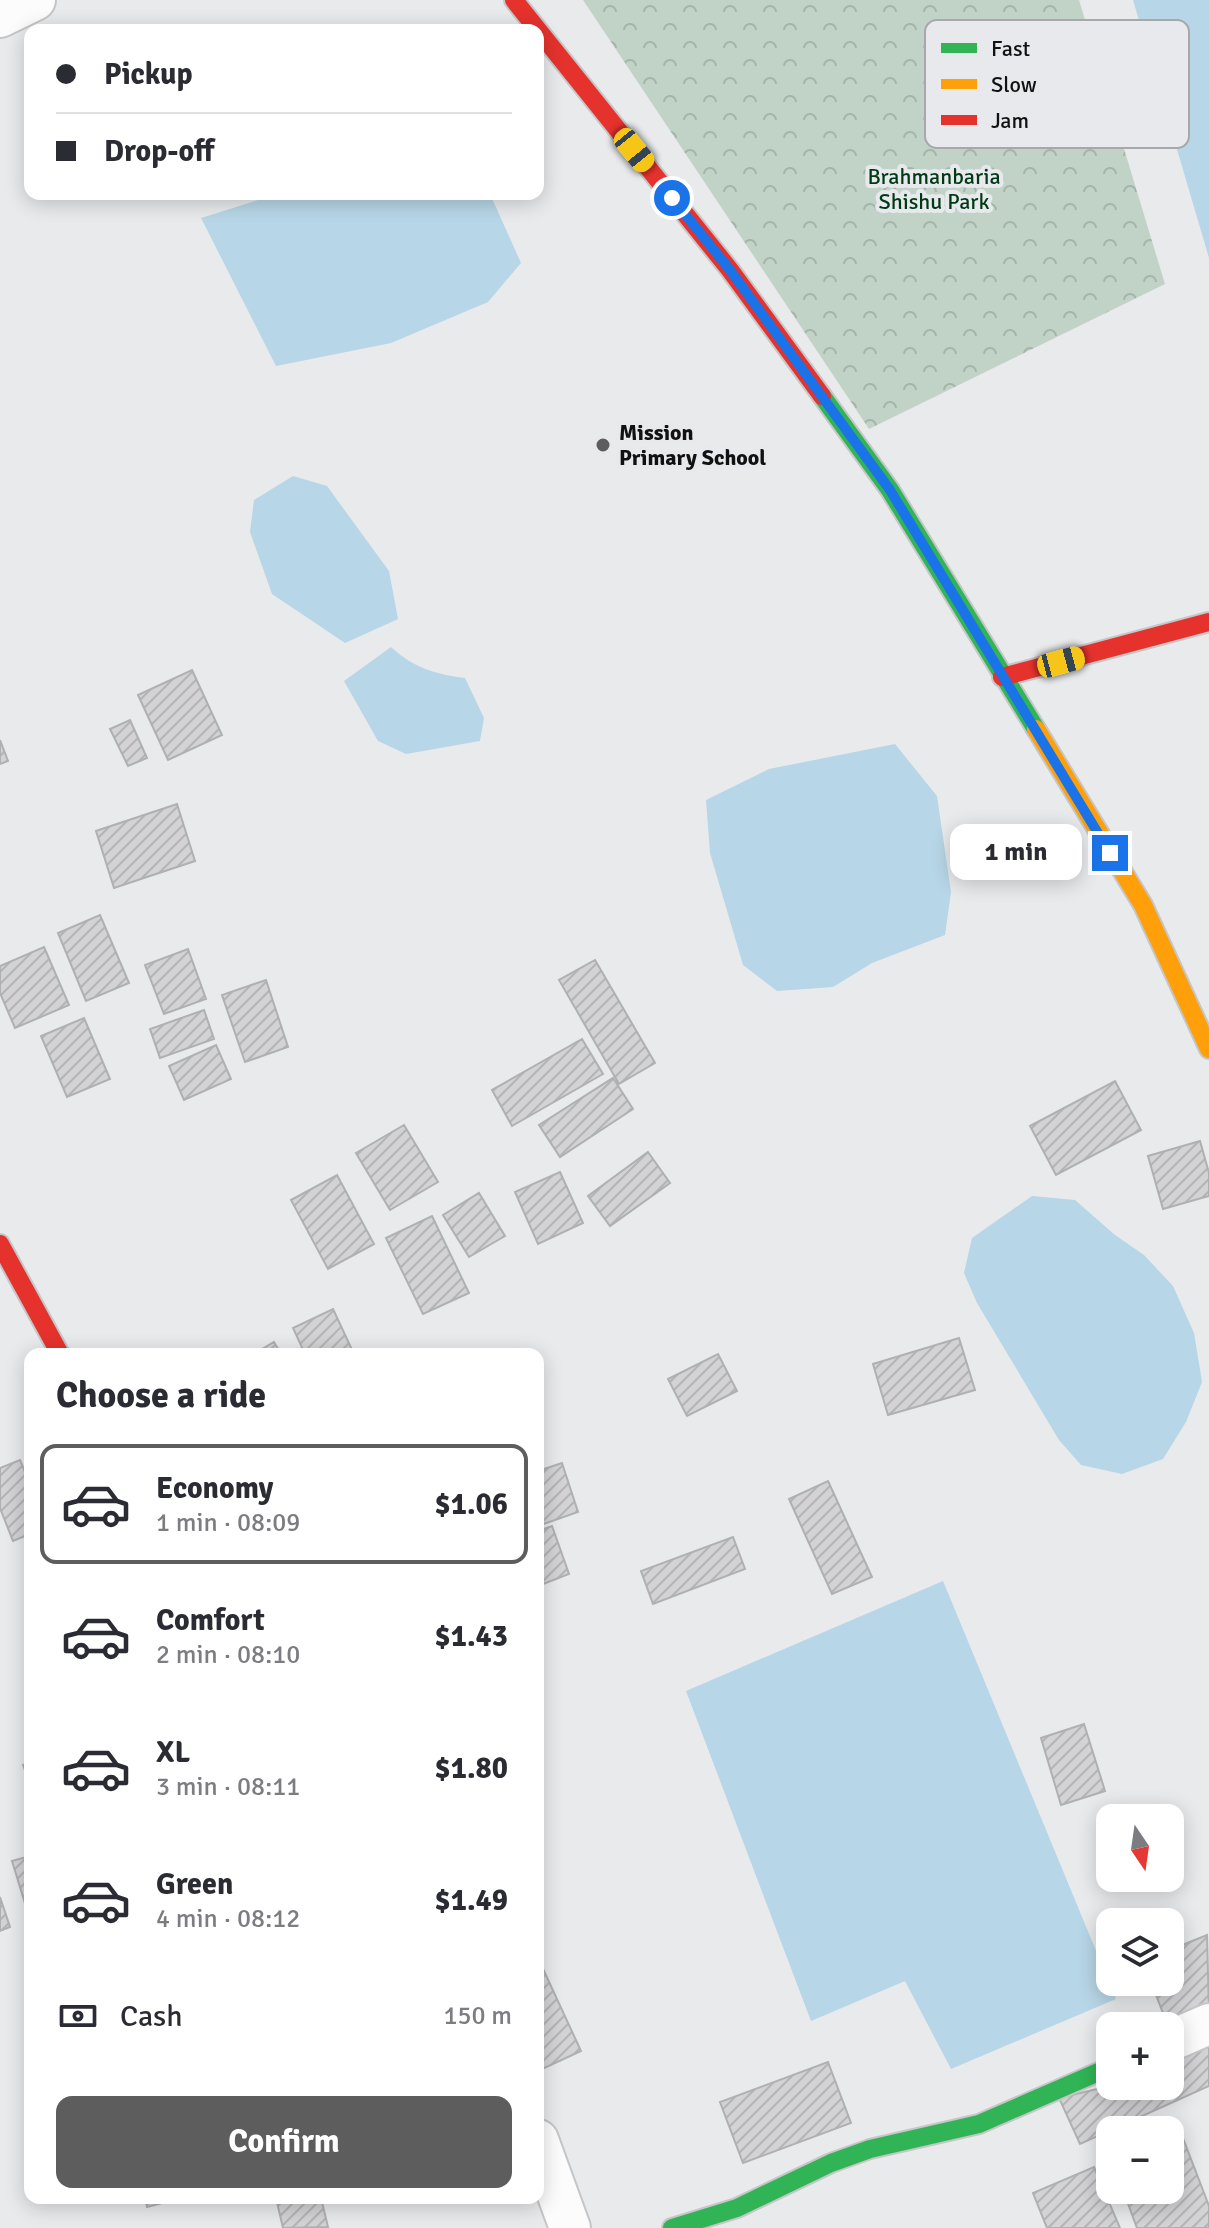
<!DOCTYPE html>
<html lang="en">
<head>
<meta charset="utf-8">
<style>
  body { margin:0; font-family:Signika,sans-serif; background:#f2f2f3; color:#2b2b33; height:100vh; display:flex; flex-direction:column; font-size:30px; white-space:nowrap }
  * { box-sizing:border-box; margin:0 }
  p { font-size:26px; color:#7c7c81 }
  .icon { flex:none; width:44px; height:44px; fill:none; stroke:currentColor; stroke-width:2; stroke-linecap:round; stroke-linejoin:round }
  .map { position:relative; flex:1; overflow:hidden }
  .panel { position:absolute; left:24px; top:1348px; width:520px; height:856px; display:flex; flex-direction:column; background:#fff; border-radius:16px; box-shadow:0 4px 20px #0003 }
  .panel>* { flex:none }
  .banner { position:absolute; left:24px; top:24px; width:520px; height:176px; border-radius:16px; box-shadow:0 4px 20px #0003; display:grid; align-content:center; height:176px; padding:0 32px; background:#fff }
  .needle { width:52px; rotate:167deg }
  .tools { position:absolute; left:1096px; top:1804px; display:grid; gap:16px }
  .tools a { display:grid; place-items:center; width:88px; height:88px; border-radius:16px; background:#fff; box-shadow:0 4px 20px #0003; font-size:40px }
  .end { position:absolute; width:36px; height:36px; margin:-18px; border:10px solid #1a73e8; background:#fff; box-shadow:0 0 0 4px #fff }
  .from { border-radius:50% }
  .bubble { position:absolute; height:56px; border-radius:16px; background:#fff; box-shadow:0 4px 20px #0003; font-size:26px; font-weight:800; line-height:56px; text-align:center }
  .car { position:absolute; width:24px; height:48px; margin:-24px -12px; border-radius:10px; box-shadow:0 0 6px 2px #0007; background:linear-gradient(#f5c518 24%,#345 0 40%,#f5c518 0 76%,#345 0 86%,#f5c518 0) }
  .banner b { display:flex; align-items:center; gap:28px; height:76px; font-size:30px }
  .banner b+b { border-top:2px solid #e1e1e2 }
  .banner i { width:20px; height:20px; background:#2b2b33 }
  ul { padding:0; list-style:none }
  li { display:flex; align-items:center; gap:24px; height:120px; margin:0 16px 12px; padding:0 16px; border:4px solid transparent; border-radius:16px }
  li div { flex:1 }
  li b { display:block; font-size:30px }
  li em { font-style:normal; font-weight:800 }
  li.current { border-color:#5d5d5e }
  li>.icon { width:72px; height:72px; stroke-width:1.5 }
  h2 { padding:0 32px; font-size:36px; line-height:96px }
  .pay { display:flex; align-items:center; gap:20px; height:88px; padding:0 32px; font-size:30px }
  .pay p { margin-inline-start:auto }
  .cta { display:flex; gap:16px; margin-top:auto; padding:16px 32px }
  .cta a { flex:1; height:92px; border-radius:16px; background:#5d5d5e; color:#fff; font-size:32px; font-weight:800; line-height:92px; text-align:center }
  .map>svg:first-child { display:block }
  .park { fill:url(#park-crowns) }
  .water { fill:#b7d6e7 }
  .building { fill:url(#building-hatch); stroke:#afb0b2; stroke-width:2 }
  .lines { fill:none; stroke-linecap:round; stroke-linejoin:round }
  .street-casing { stroke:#c5c6c7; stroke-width:44 }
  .fast-casing { stroke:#c5c6c7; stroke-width:22 }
  .slow-casing { stroke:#c5c6c7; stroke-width:22 }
  .jam-casing { stroke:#c5c6c7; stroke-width:22 }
  .street { stroke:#fcfcfc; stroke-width:40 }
  .fast { stroke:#30b455; stroke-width:18 }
  .slow { stroke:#ff9f0a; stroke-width:18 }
  .jam { stroke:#e5322d; stroke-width:18 }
  .route { stroke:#1a73e8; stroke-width:10 }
  .poi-dot { fill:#5d5d5e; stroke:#e8e9ed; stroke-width:3 }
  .labels { text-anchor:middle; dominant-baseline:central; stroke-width:8; stroke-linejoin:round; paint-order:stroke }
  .park-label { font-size:22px; fill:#003a14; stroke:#e8e9ed }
  .poi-label { font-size:22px; font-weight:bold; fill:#111112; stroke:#e8e9ed; text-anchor:start }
  .key { fill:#e8e9ed; stroke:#a8a8ab; stroke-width:2 }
  .key-label { font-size:22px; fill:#111112 }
</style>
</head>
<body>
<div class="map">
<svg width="1209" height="2228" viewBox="0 0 1209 2228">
  <defs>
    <pattern id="park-crowns" width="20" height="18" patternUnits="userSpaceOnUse" patternTransform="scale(2)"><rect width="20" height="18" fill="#c1d3c6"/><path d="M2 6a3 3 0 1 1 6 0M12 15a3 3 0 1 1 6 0" fill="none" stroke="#a5b4a9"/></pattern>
    <pattern id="building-hatch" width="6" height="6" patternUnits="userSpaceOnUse" patternTransform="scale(2)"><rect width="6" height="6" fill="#d3d3d5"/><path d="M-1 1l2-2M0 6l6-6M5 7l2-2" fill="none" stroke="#b4b4b6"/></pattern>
  </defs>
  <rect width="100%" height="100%" fill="#e9eaec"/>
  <path class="park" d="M 583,0 L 1079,0 L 1165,284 L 869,429 Z"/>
  <path class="water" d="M 1133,0 L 1209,0 L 1209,258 Z
    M 277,194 L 490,194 L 521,263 L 488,302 L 391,343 L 276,366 L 201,218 Z
    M 293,476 L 327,486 L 389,571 L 398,619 L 345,643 L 272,594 L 250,532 L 254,500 Z
    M 391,647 C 414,668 435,674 465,678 L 484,718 L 480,741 L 406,754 L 378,741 L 344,681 Z
    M 895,744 L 937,796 L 951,892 L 945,935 L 872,963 L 833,987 L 777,991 L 743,965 L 710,853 L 706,800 L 769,769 Z
    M 1032,1196 L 1075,1200 L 1115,1235 L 1144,1255 L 1173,1286 L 1194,1333 L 1202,1382 L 1186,1422 L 1163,1459 L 1122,1474 L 1081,1465 L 1059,1440 L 977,1303 L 964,1273 L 972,1238 Z
    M 943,1581 L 1116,1999 L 951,2069 L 905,1981 L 811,2021 L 686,1691 Z"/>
  <path class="building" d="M 192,670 L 222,735 L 168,760 L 138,695 Z
    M 130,720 L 147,758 L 128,766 L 110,729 Z
    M 0,740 L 8,761 L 0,764 Z
    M 177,804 L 195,861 L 114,888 L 96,831 Z
    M 100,915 L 129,983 L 86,1001 L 58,933 Z
    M 44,947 L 69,1005 L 15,1028 L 0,993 L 0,966 Z
    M 188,949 L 206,999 L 164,1014 L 145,965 Z
    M 595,960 L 655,1063 L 619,1084 L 559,980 Z
    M 266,980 L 288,1047 L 245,1062 L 222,995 Z
    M 204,1010 L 214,1039 L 160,1058 L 150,1029 Z
    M 84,1018 L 110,1079 L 67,1097 L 41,1036 Z
    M 582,1039 L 603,1074 L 512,1126 L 492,1090 Z
    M 216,1045 L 231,1079 L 184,1100 L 169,1066 Z
    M 613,1078 L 633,1109 L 560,1157 L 539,1125 Z
    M 1115,1081 L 1141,1130 L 1056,1175 L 1030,1126 Z
    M 404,1125 L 438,1182 L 390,1210 L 356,1153 Z
    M 1200,1141 L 1209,1173 L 1209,1196 L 1163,1209 L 1148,1156 Z
    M 648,1152 L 670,1183 L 610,1226 L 588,1196 Z
    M 560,1172 L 583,1223 L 538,1244 L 515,1192 Z
    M 337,1175 L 374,1244 L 328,1269 L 291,1200 Z
    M 479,1193 L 505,1236 L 469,1257 L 443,1215 Z
    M 432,1216 L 469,1293 L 423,1314 L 386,1238 Z
    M 333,1309 L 354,1354 L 305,1354 L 293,1328 Z
    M 959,1338 L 975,1390 L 888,1415 L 873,1364 Z
    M 274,1342 L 281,1354 L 254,1354 Z
    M 718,1354 L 737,1391 L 687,1416 L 668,1379 Z
    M 20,1460 L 30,1484 L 30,1534 L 13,1541 L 0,1508 L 0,1468 Z
    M 562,1463 L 578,1512 L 538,1526 L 538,1471 Z
    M 828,1481 L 872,1577 L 832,1594 L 789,1499 Z
    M 552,1526 L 569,1574 L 538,1586 L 538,1531 Z
    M 733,1537 L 745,1569 L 653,1604 L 641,1571 Z
    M 1084,1724 L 1105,1791 L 1061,1805 L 1041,1738 Z
    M 30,1763 L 30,1784 L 23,1765 Z
    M 30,1856 L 30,1909 L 27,1910 L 12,1861 Z
    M 0,1897 L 10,1927 L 0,1931 Z
    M 1207,1935 L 1209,2013 L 1168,2026 L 1151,1982 L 1170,1982 L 1170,1950 Z
    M 538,1958 L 581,2051 L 538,2071 Z
    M 1209,2032 L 1209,2086 L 1080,2144 L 1059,2098 L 1110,2086 L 1170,2086 L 1170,2049 Z
    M 828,2062 L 851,2123 L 743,2163 L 720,2102 Z
    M 1181,2133 L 1209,2206 L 1209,2228 L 1137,2228 L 1123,2190 L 1170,2190 L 1170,2137 Z
    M 1094,2167 L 1120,2228 L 1047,2228 L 1033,2193 Z
    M 145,2198 L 181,2198 L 147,2207 Z
    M 276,2198 L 321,2198 L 328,2227 L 283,2228 Z"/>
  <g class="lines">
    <g class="street-casing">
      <path id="street" d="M 0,17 L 35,0
        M 1170,2041 L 1209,2024
        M 538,2140 L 570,2228"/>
    </g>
    <g class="fast-casing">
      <path id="fast" d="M 822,396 L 890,490 L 1036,729
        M 672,2228 L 737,2208 L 831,2163 L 870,2149 L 979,2124 L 1110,2067"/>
    </g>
    <g class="slow-casing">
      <path id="slow" d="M 1036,729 L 1143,905 L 1209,1049"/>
    </g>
    <g class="jam-casing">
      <path id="jam" d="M 514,0 L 730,270 L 822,396
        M 1002,677 L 1209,622
        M 0,1244 L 60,1354"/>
    </g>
    <use href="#street" class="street"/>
    <use href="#fast" class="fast"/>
    <use href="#slow" class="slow"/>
    <use href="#jam" class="jam"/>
  </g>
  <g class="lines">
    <path class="route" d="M 672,198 L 730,270 L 890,490 L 1110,853"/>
  </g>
  <circle class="poi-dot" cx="603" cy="445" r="8"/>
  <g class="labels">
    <g class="park-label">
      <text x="934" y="176">Brahmanbaria<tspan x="934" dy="25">Shishu Park</tspan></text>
    </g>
    <g class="poi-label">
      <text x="619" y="432">Mission<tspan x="619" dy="25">Primary School</tspan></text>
    </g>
  </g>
  <rect x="925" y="20" width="264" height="128" rx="12" class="key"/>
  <rect x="941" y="43" width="36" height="10" fill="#30b455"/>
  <rect x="941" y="79" width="36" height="10" fill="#ff9f0a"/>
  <rect x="941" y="115" width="36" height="10" fill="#e5322d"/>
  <g class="key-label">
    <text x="991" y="56">Fast</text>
    <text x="991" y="92">Slow</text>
    <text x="991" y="128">Jam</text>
  </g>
</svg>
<div class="tools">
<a><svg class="needle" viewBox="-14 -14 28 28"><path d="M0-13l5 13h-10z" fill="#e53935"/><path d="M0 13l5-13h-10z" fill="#7c7c81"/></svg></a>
<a><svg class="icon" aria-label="layers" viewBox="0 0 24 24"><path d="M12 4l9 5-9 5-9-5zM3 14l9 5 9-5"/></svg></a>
<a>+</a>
<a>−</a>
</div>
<i class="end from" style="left:672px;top:198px"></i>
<i class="end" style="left:1110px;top:853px"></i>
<div class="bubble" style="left:950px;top:824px;width:132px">1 min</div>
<i class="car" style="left:634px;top:150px;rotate:141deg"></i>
<i class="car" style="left:1061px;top:662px;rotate:75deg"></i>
<div class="banner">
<b><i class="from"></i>Pickup</b>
<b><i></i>Drop-off</b>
</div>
<section class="panel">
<h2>Choose a ride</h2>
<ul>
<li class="current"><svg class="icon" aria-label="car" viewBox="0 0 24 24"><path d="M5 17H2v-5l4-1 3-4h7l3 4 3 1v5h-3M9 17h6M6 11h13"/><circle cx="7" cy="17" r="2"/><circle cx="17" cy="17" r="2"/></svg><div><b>Economy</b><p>1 min · 08:09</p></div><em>$1.06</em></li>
<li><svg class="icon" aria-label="car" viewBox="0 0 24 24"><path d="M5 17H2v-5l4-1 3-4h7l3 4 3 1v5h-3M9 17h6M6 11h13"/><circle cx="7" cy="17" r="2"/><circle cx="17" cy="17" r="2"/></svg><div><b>Comfort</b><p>2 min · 08:10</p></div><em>$1.43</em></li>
<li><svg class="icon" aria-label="car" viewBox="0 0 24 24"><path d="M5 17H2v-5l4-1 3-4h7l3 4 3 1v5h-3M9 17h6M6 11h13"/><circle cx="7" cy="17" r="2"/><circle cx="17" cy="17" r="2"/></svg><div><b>XL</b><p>3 min · 08:11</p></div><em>$1.80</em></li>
<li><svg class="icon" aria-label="car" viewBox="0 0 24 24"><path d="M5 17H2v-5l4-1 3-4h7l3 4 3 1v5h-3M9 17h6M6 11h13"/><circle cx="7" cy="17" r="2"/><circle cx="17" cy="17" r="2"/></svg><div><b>Green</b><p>4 min · 08:12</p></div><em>$1.49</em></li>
</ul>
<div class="pay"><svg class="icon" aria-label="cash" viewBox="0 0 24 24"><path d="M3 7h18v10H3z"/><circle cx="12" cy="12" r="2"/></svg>Cash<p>150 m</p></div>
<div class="cta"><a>Confirm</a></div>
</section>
</div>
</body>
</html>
